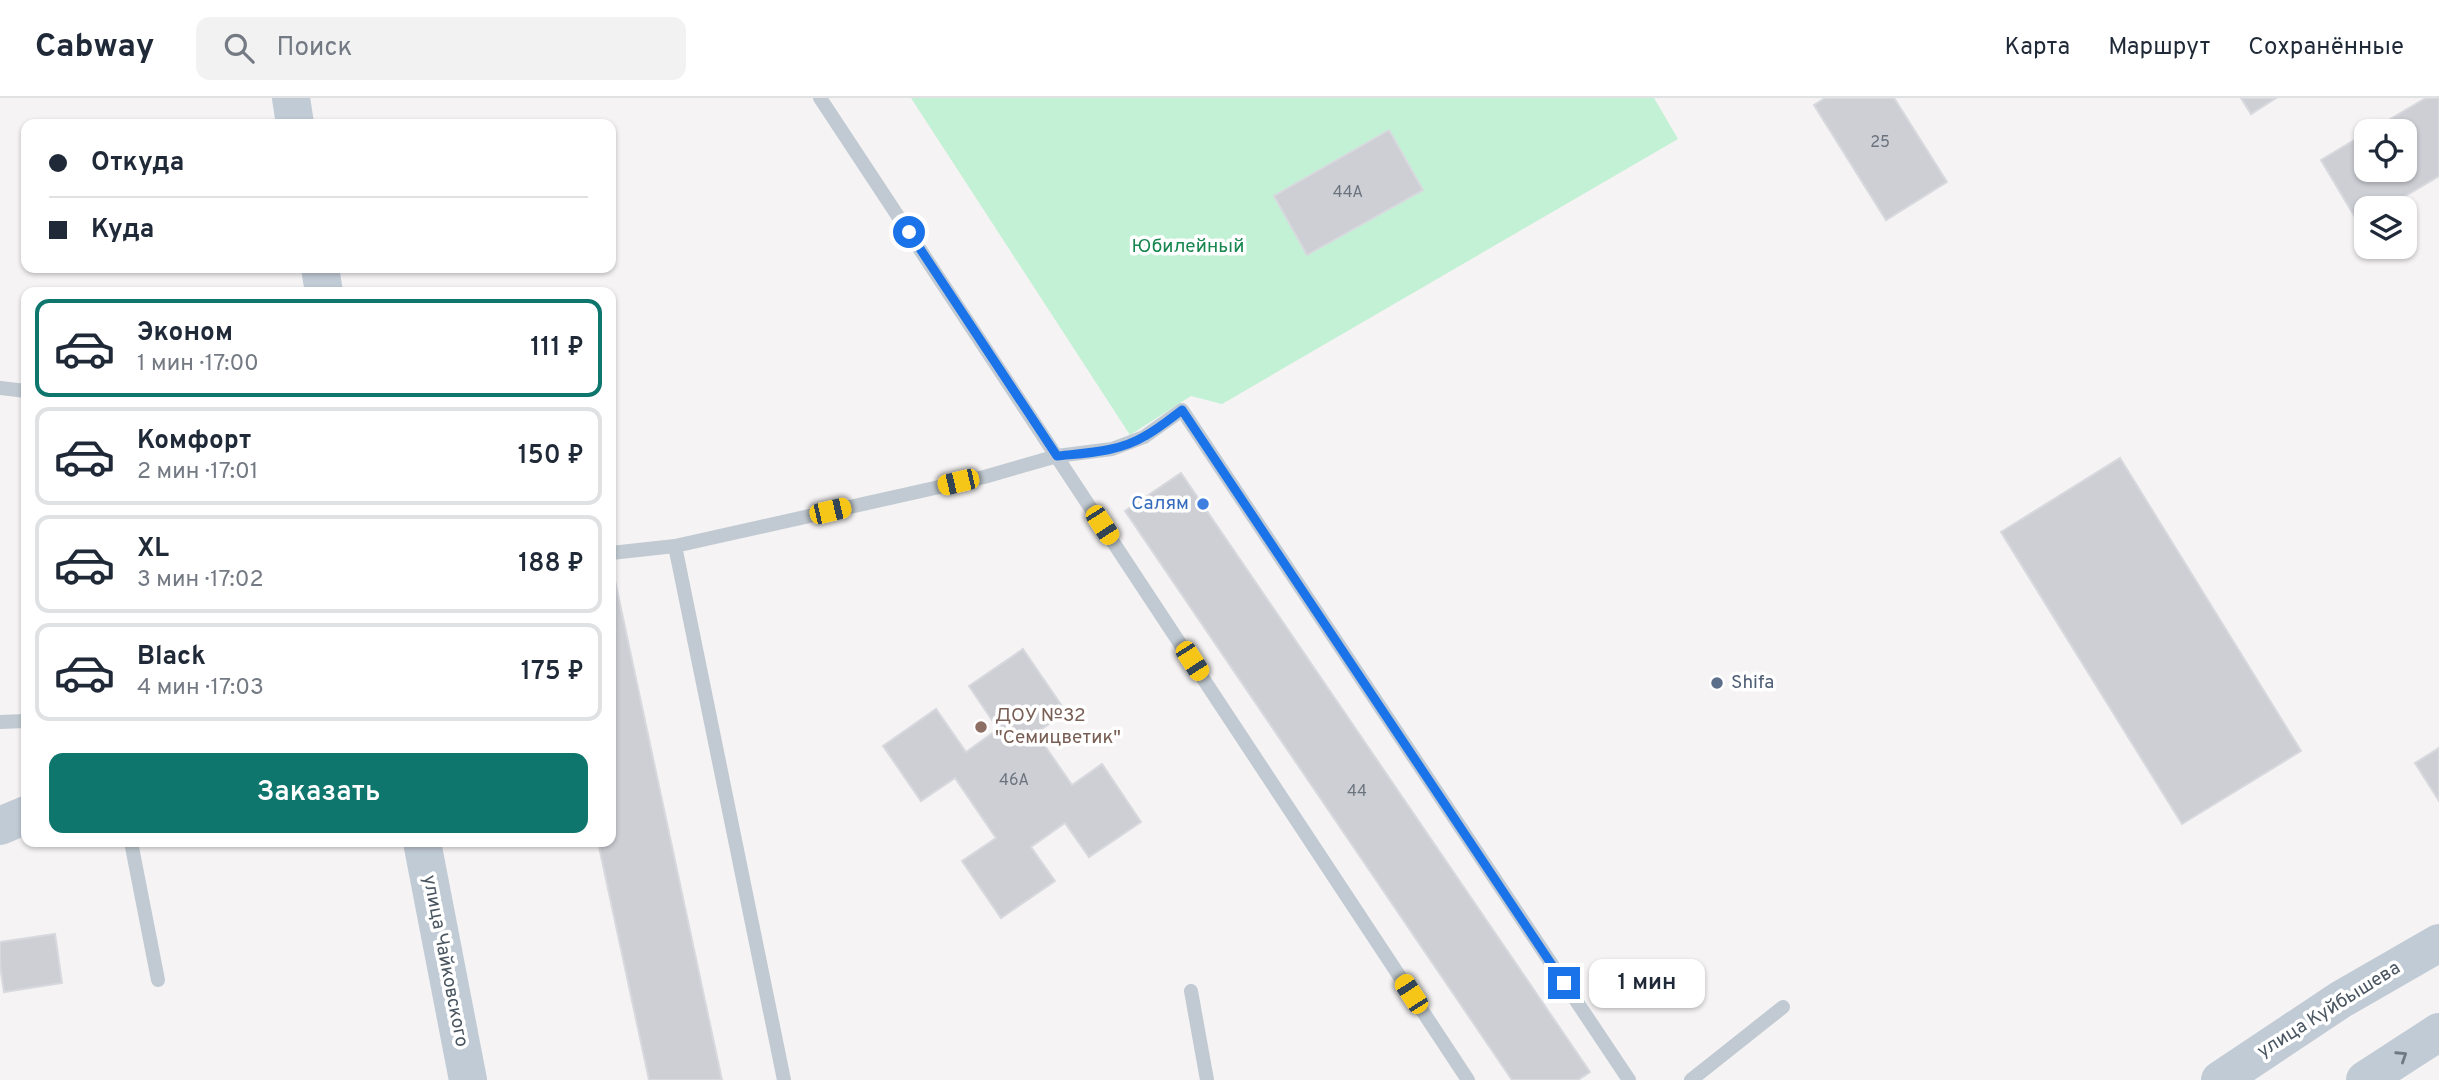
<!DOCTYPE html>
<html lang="ru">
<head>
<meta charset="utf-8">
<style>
  body { margin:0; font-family:Overpass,sans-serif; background:#f2f2f3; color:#1f2937; height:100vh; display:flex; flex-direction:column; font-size:26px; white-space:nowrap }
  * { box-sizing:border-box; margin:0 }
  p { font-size:23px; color:#747a83 }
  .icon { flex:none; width:38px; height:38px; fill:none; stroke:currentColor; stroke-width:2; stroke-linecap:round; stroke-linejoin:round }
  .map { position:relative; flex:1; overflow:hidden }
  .details { position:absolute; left:21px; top:189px; width:595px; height:560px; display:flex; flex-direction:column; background:#fff; border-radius:14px; box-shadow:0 2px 5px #0004 }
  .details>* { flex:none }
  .top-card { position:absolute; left:21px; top:21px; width:595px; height:154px; border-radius:14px; box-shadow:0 2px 5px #0004; display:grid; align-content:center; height:154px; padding:0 28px; background:#fff }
  .buttons { position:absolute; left:2354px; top:21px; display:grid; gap:14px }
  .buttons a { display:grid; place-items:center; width:63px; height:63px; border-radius:14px; background:#fff; box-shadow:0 2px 5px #0004; font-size:35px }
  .end { position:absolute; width:32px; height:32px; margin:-16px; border:9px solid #1a73e8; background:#fff; box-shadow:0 0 0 4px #fff }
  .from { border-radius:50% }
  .bubble { position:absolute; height:49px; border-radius:14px; background:#fff; box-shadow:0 2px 5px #0004; font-size:23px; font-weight:600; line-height:49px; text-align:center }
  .car { position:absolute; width:21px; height:42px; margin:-21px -10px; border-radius:9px; box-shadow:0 0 5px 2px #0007; background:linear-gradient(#f5c518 24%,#345 0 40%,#f5c518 0 76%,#345 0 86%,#f5c518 0) }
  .top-card b { display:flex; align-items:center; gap:24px; height:66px; font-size:26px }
  .top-card b+b { border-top:2px solid #e0e1e3 }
  .top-card i { width:18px; height:18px; background:#1f2937 }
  ul { padding:12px 0 0; list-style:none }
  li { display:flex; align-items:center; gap:21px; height:98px; margin:0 14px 10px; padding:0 14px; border:4px solid #e0e1e3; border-radius:14px }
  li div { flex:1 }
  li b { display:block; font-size:26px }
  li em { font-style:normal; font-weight:600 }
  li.on { border-color:#0f766e }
  li>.icon { width:63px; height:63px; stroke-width:1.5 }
  .cta { display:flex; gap:14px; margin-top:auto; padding:14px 28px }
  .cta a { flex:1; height:80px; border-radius:14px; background:#0f766e; color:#fff; font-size:28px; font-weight:600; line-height:80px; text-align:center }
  header { display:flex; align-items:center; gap:42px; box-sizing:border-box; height:98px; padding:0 35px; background:#fff; border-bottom:2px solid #e0e1e3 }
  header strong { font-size:33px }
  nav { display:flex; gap:38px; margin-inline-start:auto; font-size:24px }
  .search { width:490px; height:63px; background:#f2f2f3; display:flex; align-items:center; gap:18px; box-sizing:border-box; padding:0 24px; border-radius:14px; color:#747a83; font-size:26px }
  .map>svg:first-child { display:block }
  .green { fill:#c3f1d5 }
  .building { fill:#cdcfd5; stroke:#d7d9de; stroke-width:2 }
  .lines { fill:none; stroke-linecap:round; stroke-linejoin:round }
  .lane { stroke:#c1cad2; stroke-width:14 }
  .secondary { stroke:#c1cbd6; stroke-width:38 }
  .oneway { stroke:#6e7984 }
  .route { stroke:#1a73e8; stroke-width:9 }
  .shop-dot { fill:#3f7fe0; stroke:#fff; stroke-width:2.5 }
  .service-dot { fill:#5c6f8a; stroke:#fff; stroke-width:2.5 }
  .education-dot { fill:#8d6e63; stroke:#fff; stroke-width:2.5 }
  .labels { text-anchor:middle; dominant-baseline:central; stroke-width:7; stroke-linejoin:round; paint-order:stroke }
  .number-label { font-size:16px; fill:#6b747e }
  .park-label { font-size:19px; fill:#17864f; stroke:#fff }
  .shop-label { font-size:19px; fill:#366cbe; stroke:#fff; text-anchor:end }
  .service-label { font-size:19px; fill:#4e5e75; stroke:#fff; text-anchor:start }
  .education-label { font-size:19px; fill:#785e54; stroke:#fff; text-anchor:start }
  .street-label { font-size:19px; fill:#4a5661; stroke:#fff }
</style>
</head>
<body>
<header>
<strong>Cabway</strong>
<div class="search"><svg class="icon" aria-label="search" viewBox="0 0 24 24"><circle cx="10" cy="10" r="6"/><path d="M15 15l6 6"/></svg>Поиск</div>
<nav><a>Карта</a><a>Маршрут</a><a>Сохранённые</a></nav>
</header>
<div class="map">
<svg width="2439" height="982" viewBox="0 0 2439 982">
  <rect width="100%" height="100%" fill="#f5f3f3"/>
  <path class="green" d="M 911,0 L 1654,0 L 1678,41 L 1222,306 L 1191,298 L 1130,337 Z"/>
  <path class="building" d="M 1825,0 L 1894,0 L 1947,84 L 1886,122 L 1814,7 Z
    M 2241,0 L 2276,0 L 2251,16 Z
    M 2426,0 L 2439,0 L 2439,78 L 2385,110 L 2366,110 L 2366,122 L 2359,126 L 2321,62 L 2366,35 L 2366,72 L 2404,72 L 2404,33 L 2370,33 Z
    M 1389,32 L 1423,92 L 1307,157 L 1274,98 Z
    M 2120,360 L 2301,653 L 2182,726 L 2001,434 Z
    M 1181,375 L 1590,974 L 1578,982 L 1512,982 L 1125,413 Z
    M 611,464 L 722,982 L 649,982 L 598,744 L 611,744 Z
    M 1023,551 L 1066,614 L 1036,635 L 1072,687 L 1102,666 L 1141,724 L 1089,759 L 1065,725 L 1031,749 L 1055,783 L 1001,820 L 962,763 L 996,740 L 955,680 L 921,703 L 883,648 L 936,611 L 966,654 L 998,631 L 969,588 Z
    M 2439,650 L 2439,703 L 2415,665 Z
    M 55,836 L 62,885 L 4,894 L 0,867 L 0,844 Z"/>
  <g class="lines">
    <path class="lane" d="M 820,0 L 1468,982
      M 0,290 L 26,293
      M 675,448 L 784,982
      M 611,455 L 675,448 L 984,379 L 1057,358 L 1112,351 L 1144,339 L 1182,312 L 1629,982
      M 0,624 L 26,623
      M 131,744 L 158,882
      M 1191,893 L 1207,982
      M 1691,982 L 1783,909"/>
    <path class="secondary" d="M 291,0 L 295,26
      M 320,170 L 324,194
      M 0,728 L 26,717
      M 422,744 L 468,982
      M 2220,982 L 2340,902 L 2439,845
      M 2365,982 L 2439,934"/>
  </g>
  <defs><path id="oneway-chevron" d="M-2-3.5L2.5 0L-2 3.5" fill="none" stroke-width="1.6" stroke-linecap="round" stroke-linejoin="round" transform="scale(1.75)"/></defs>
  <use class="oneway" href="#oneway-chevron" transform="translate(2402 958) rotate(-33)"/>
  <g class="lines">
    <path class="route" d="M 909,134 L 1057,358 C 1086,355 1119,354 1145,338 C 1158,331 1170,321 1182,312 L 1564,885"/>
  </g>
  <circle class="shop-dot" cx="1203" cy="406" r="7"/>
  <circle class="service-dot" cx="1717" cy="585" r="7"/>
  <circle class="education-dot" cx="981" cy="629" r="7"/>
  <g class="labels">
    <g class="number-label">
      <text x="1880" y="45">25</text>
      <text x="1348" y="95">44А</text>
      <text x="1014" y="683">46А</text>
      <text x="1357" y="694">44</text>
    </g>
    <g class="park-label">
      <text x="1188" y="149">Юбилейный</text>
    </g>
    <g class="shop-label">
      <text x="1189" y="406">Салям</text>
    </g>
    <g class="service-label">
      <text x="1731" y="585">Shifa</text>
    </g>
    <g class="education-label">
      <text x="995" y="618">ДОУ №32<tspan x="995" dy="22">"Семицветик"</tspan></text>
    </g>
    <g class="street-label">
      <text transform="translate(445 863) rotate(79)">улица Чайковского</text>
      <text transform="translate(2329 912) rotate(-32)">улица Куйбышева</text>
    </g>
  </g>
</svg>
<div class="buttons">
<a><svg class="icon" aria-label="locate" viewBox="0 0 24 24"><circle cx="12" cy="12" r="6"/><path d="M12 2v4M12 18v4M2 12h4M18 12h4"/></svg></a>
<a><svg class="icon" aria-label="layers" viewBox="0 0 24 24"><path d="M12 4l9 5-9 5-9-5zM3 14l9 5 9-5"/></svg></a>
</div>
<i class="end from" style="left:909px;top:134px"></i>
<i class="end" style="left:1564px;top:885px"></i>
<div class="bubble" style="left:1589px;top:861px;width:116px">1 мин</div>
<i class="car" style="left:958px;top:384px;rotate:257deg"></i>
<i class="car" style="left:830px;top:413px;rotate:77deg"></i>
<i class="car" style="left:1102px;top:427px;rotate:147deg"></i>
<i class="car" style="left:1192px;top:563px;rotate:147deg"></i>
<i class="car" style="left:1411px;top:896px;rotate:327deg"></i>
<div class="top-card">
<b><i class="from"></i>Откуда</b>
<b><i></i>Куда</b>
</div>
<section class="details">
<ul>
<li class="on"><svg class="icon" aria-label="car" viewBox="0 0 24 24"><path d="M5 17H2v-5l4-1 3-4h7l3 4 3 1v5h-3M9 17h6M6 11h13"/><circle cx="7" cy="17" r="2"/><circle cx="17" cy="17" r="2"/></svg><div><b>Эконом</b><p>1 мин · 17:00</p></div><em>111 ₽</em></li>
<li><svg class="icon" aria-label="car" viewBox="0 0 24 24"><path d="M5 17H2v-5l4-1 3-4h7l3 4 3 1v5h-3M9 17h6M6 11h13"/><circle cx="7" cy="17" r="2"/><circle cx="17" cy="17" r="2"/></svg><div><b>Комфорт</b><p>2 мин · 17:01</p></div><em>150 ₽</em></li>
<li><svg class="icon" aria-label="car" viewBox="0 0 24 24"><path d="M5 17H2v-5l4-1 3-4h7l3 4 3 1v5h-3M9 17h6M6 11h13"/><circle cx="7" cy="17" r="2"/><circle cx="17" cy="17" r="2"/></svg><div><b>XL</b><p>3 мин · 17:02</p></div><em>188 ₽</em></li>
<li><svg class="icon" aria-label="car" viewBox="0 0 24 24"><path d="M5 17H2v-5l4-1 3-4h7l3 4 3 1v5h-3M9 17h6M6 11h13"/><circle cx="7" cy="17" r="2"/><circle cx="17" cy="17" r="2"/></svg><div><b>Black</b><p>4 мин · 17:03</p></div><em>175 ₽</em></li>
</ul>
<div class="cta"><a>Заказать</a></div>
</section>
</div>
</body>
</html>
